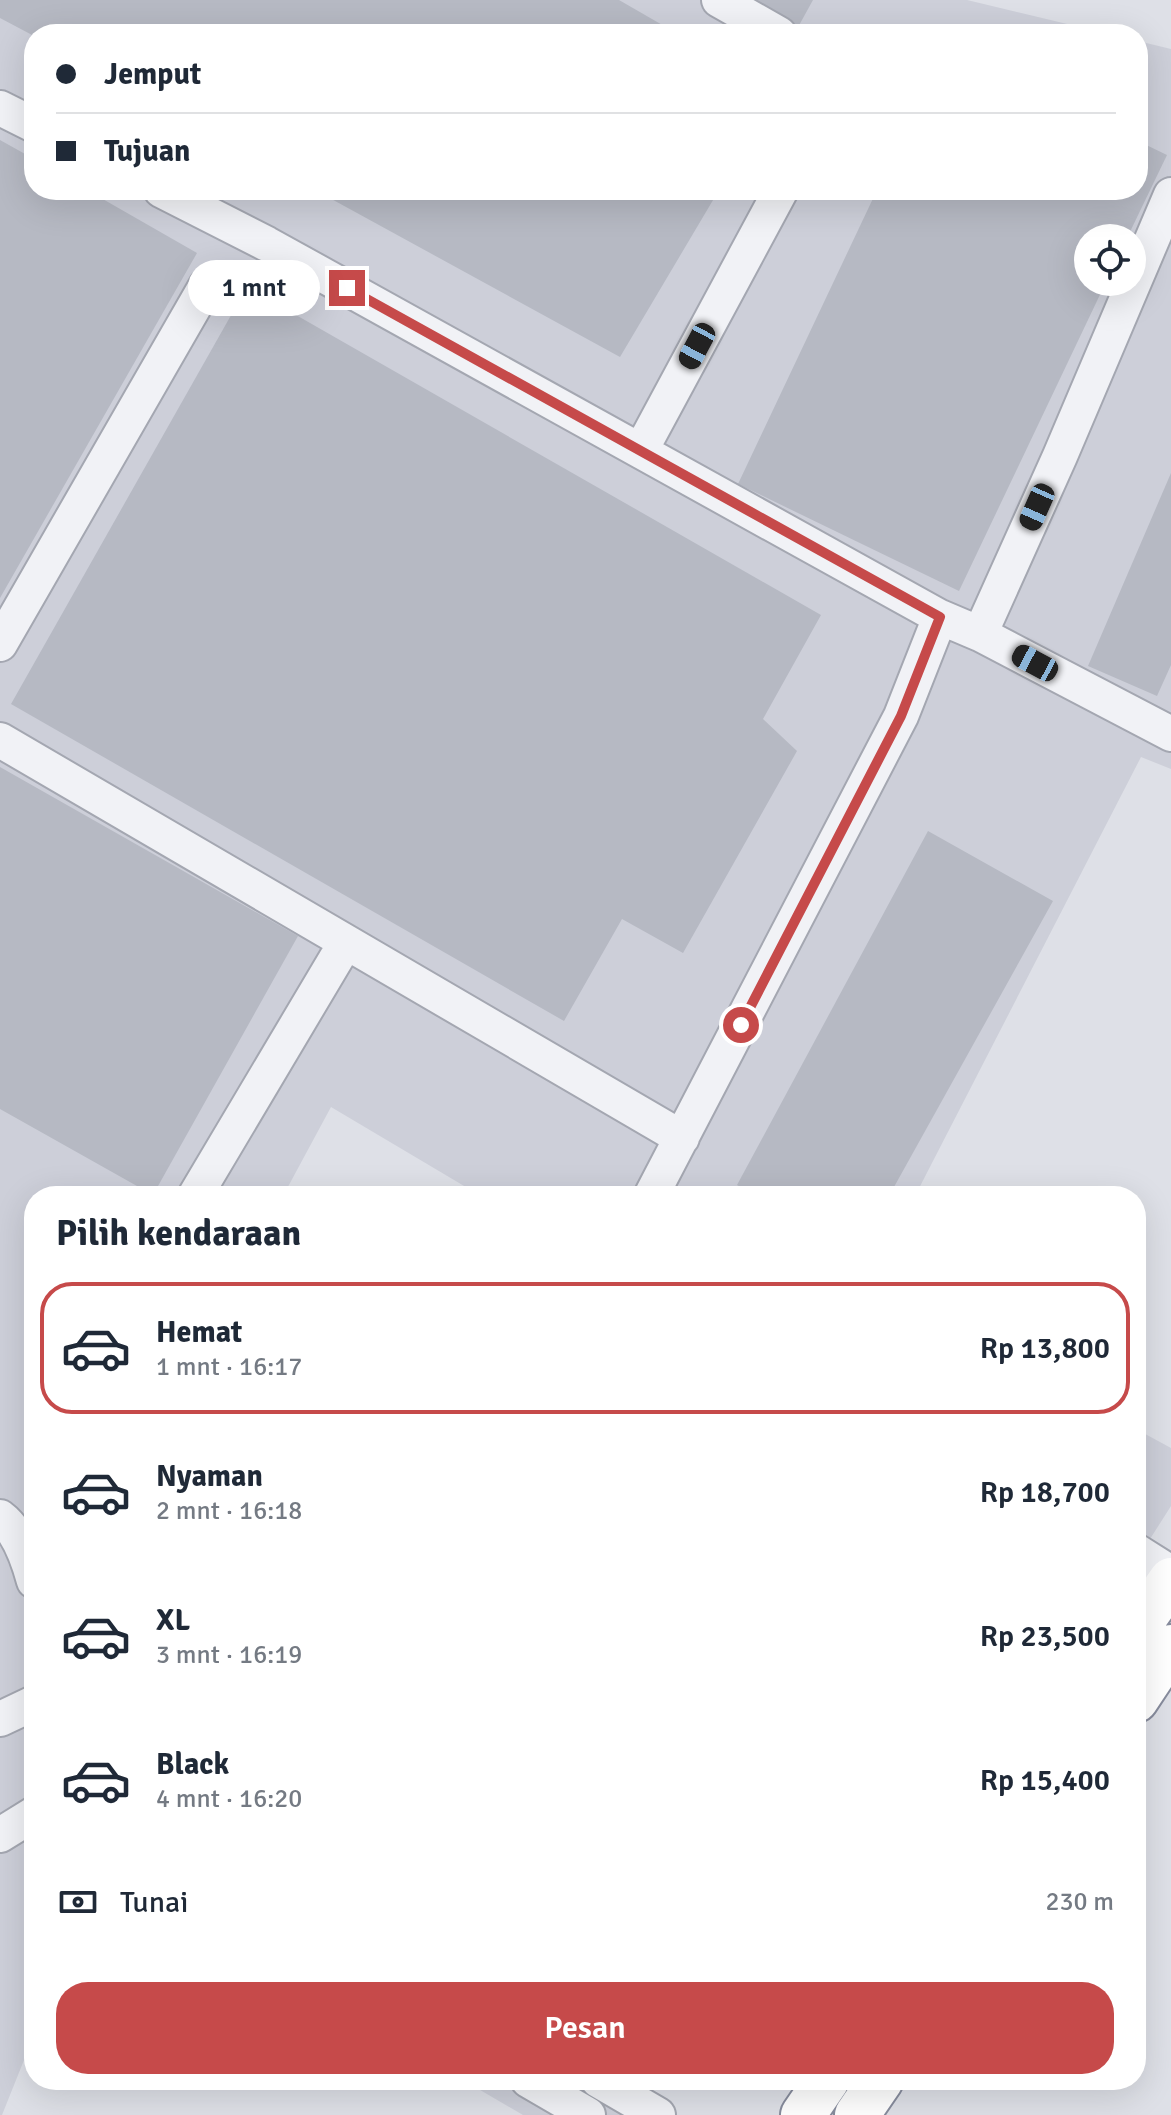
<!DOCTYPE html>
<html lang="id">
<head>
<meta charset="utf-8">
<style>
  body { margin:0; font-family:Signika,sans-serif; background:#f6f6f7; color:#1f2937; height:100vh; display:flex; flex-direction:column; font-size:30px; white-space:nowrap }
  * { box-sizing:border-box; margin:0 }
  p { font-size:26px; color:#747a83 }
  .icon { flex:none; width:44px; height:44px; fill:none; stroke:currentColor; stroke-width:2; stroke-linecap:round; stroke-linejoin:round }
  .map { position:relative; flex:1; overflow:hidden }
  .panel { position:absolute; left:24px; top:1186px; width:1122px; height:904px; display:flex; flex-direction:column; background:#fff; border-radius:32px; box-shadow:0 8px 32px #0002 }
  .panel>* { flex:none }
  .hud { position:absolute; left:24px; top:24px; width:1124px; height:176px; border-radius:32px; box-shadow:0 8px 32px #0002; display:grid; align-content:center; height:176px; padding:0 32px; background:#fff }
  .tools { position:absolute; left:1074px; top:224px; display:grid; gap:16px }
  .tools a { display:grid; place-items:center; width:72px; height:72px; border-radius:50%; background:#fff; box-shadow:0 8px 32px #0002; font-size:40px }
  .end { position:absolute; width:36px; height:36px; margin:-18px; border:10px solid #c64a4a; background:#fff; box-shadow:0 0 0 4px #fff }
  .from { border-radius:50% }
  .bubble { position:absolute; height:56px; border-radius:28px; background:#fff; box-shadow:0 8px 32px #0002; font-size:26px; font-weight:600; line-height:56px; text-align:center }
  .car { position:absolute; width:24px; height:48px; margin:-24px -12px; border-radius:10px; box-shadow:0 0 6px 2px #0007; background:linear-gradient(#222 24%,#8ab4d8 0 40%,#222 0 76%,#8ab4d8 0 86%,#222 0) }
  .hud b { display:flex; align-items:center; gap:28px; height:76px; font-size:30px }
  .hud b+b { border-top:2px solid #e0e1e3 }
  .hud i { width:20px; height:20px; background:#1f2937 }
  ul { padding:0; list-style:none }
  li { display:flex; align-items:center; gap:24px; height:132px; margin:0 16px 12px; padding:0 16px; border:4px solid transparent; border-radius:32px }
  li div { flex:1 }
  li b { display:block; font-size:30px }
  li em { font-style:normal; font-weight:600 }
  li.current { border-color:#c64a4a }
  li>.icon { width:72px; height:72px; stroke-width:1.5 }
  h2 { padding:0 32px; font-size:36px; line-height:96px }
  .pay { display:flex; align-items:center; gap:20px; height:88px; padding:0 32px; font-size:30px }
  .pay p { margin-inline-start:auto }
  .cta { display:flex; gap:16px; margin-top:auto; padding:16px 32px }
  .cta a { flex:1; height:92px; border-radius:32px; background:#c64a4a; color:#fff; font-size:32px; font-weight:600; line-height:92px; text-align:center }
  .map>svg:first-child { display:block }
  .built { fill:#cdcfd9; fill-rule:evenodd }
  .building { fill:#b6b9c3 }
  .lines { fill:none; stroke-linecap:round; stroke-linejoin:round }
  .minor-casing { stroke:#a4a7b1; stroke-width:38 }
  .highway-casing { stroke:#878c9d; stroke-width:48 }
  .minor { stroke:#f1f2f6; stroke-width:34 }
  .highway { stroke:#fff; stroke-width:44 }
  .route { stroke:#c64a4a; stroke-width:10 }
</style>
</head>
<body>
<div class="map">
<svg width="1171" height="2115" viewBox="0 0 1171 2115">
  <rect width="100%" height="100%" fill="#dee0e7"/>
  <path class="built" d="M 0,0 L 967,0 L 1109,34 L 34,34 L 34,190 L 1138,190 L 1138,41 L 1171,49 L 1171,769 L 1141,757 L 915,1196 L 481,1196 L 331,1107 L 283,1196 L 34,1196 L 34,2035 L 2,2115 L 0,2115 ZM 1088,238 L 1132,238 L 1132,282 L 1088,282 Z
    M 1136,1429 L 1171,1448 L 1171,1506 L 1136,1561 Z
    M 463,2080 L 570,2080 L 630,2115 L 523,2115 Z"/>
  <path class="building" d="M 0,0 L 619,0 L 678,34 L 34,34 L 34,36 L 0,18 Z
    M 745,0 L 813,0 L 797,29 Z
    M 0,140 L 34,159 L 34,190 L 87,190 L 197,253 L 0,598 Z
    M 1138,141 L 1167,155 L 1127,238 L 1088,238 L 1088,282 L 1106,282 L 959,591 L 738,484 L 877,190 L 1138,190 Z
    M 315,190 L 719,190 L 620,357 Z
    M 247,287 L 821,615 L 763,719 L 797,751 L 683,953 L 622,919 L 564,1021 L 11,704 Z
    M 1171,473 L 1171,665 L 1157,696 L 1088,666 Z
    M 0,767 L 298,936 L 153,1195 L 0,1109 Z
    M 928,831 L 1053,901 L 889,1196 L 756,1196 L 737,1185 Z"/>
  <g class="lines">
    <g class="minor-casing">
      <path id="minor" d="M 719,0 L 779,34
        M 0,108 L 34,125
        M 161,190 L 267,244 L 940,617 L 980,634 L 1171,734
        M 641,450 L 781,190
        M 980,634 L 1060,456 L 1171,195
        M 0,644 L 206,286
        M 0,740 L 682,1138
        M 195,1196 L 346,942
        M 651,1196 L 901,716 L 940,617
        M 0,1517 C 19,1531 28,1559 34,1581
        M 1136,1551 L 1171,1573
        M 0,1719 L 34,1703
        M 0,1835 L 34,1814
        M 528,2080 L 588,2115
        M 598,2080 L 658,2115"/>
    </g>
    <g class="highway-casing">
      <path id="highway" d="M 1136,1630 L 1171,1580
        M 1136,1700 L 1171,1647
        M 803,2115 L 827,2080
        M 857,2115 L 881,2080"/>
    </g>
    <use href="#minor" class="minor"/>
    <use href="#highway" class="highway"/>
  </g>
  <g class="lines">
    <path class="route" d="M 347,288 L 940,617 L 901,716 L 741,1025"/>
  </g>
</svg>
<div class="tools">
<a><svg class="icon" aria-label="locate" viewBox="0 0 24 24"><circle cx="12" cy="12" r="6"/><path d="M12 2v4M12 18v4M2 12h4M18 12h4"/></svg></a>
</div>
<i class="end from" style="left:741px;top:1025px"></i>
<i class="end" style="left:347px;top:288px"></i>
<div class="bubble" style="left:188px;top:260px;width:132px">1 mnt</div>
<i class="car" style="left:697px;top:346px;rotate:208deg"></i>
<i class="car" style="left:1037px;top:507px;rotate:204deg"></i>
<i class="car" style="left:1035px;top:663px;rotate:298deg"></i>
<div class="hud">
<b><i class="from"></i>Jemput</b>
<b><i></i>Tujuan</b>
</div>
<section class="panel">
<h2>Pilih kendaraan</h2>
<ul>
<li class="current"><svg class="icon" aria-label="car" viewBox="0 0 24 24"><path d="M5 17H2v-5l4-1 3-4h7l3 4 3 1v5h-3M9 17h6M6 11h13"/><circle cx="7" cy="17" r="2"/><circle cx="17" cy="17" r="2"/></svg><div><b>Hemat</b><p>1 mnt · 16:17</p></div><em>Rp 13,800</em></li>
<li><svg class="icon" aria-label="car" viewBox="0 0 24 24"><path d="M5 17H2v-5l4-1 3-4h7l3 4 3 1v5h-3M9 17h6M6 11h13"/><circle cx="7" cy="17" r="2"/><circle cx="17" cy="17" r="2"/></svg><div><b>Nyaman</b><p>2 mnt · 16:18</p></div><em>Rp 18,700</em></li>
<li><svg class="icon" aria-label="car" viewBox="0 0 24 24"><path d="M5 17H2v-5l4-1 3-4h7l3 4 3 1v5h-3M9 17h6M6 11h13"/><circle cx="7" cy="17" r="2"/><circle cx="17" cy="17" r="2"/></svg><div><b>XL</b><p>3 mnt · 16:19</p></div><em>Rp 23,500</em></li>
<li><svg class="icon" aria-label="car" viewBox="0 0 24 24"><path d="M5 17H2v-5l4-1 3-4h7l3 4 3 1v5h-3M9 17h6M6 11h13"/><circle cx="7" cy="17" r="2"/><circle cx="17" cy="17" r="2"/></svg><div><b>Black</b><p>4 mnt · 16:20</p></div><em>Rp 15,400</em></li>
</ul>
<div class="pay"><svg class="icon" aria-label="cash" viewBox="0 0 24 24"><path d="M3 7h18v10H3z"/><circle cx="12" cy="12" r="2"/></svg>Tunai<p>230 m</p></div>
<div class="cta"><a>Pesan</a></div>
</section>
</div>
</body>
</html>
